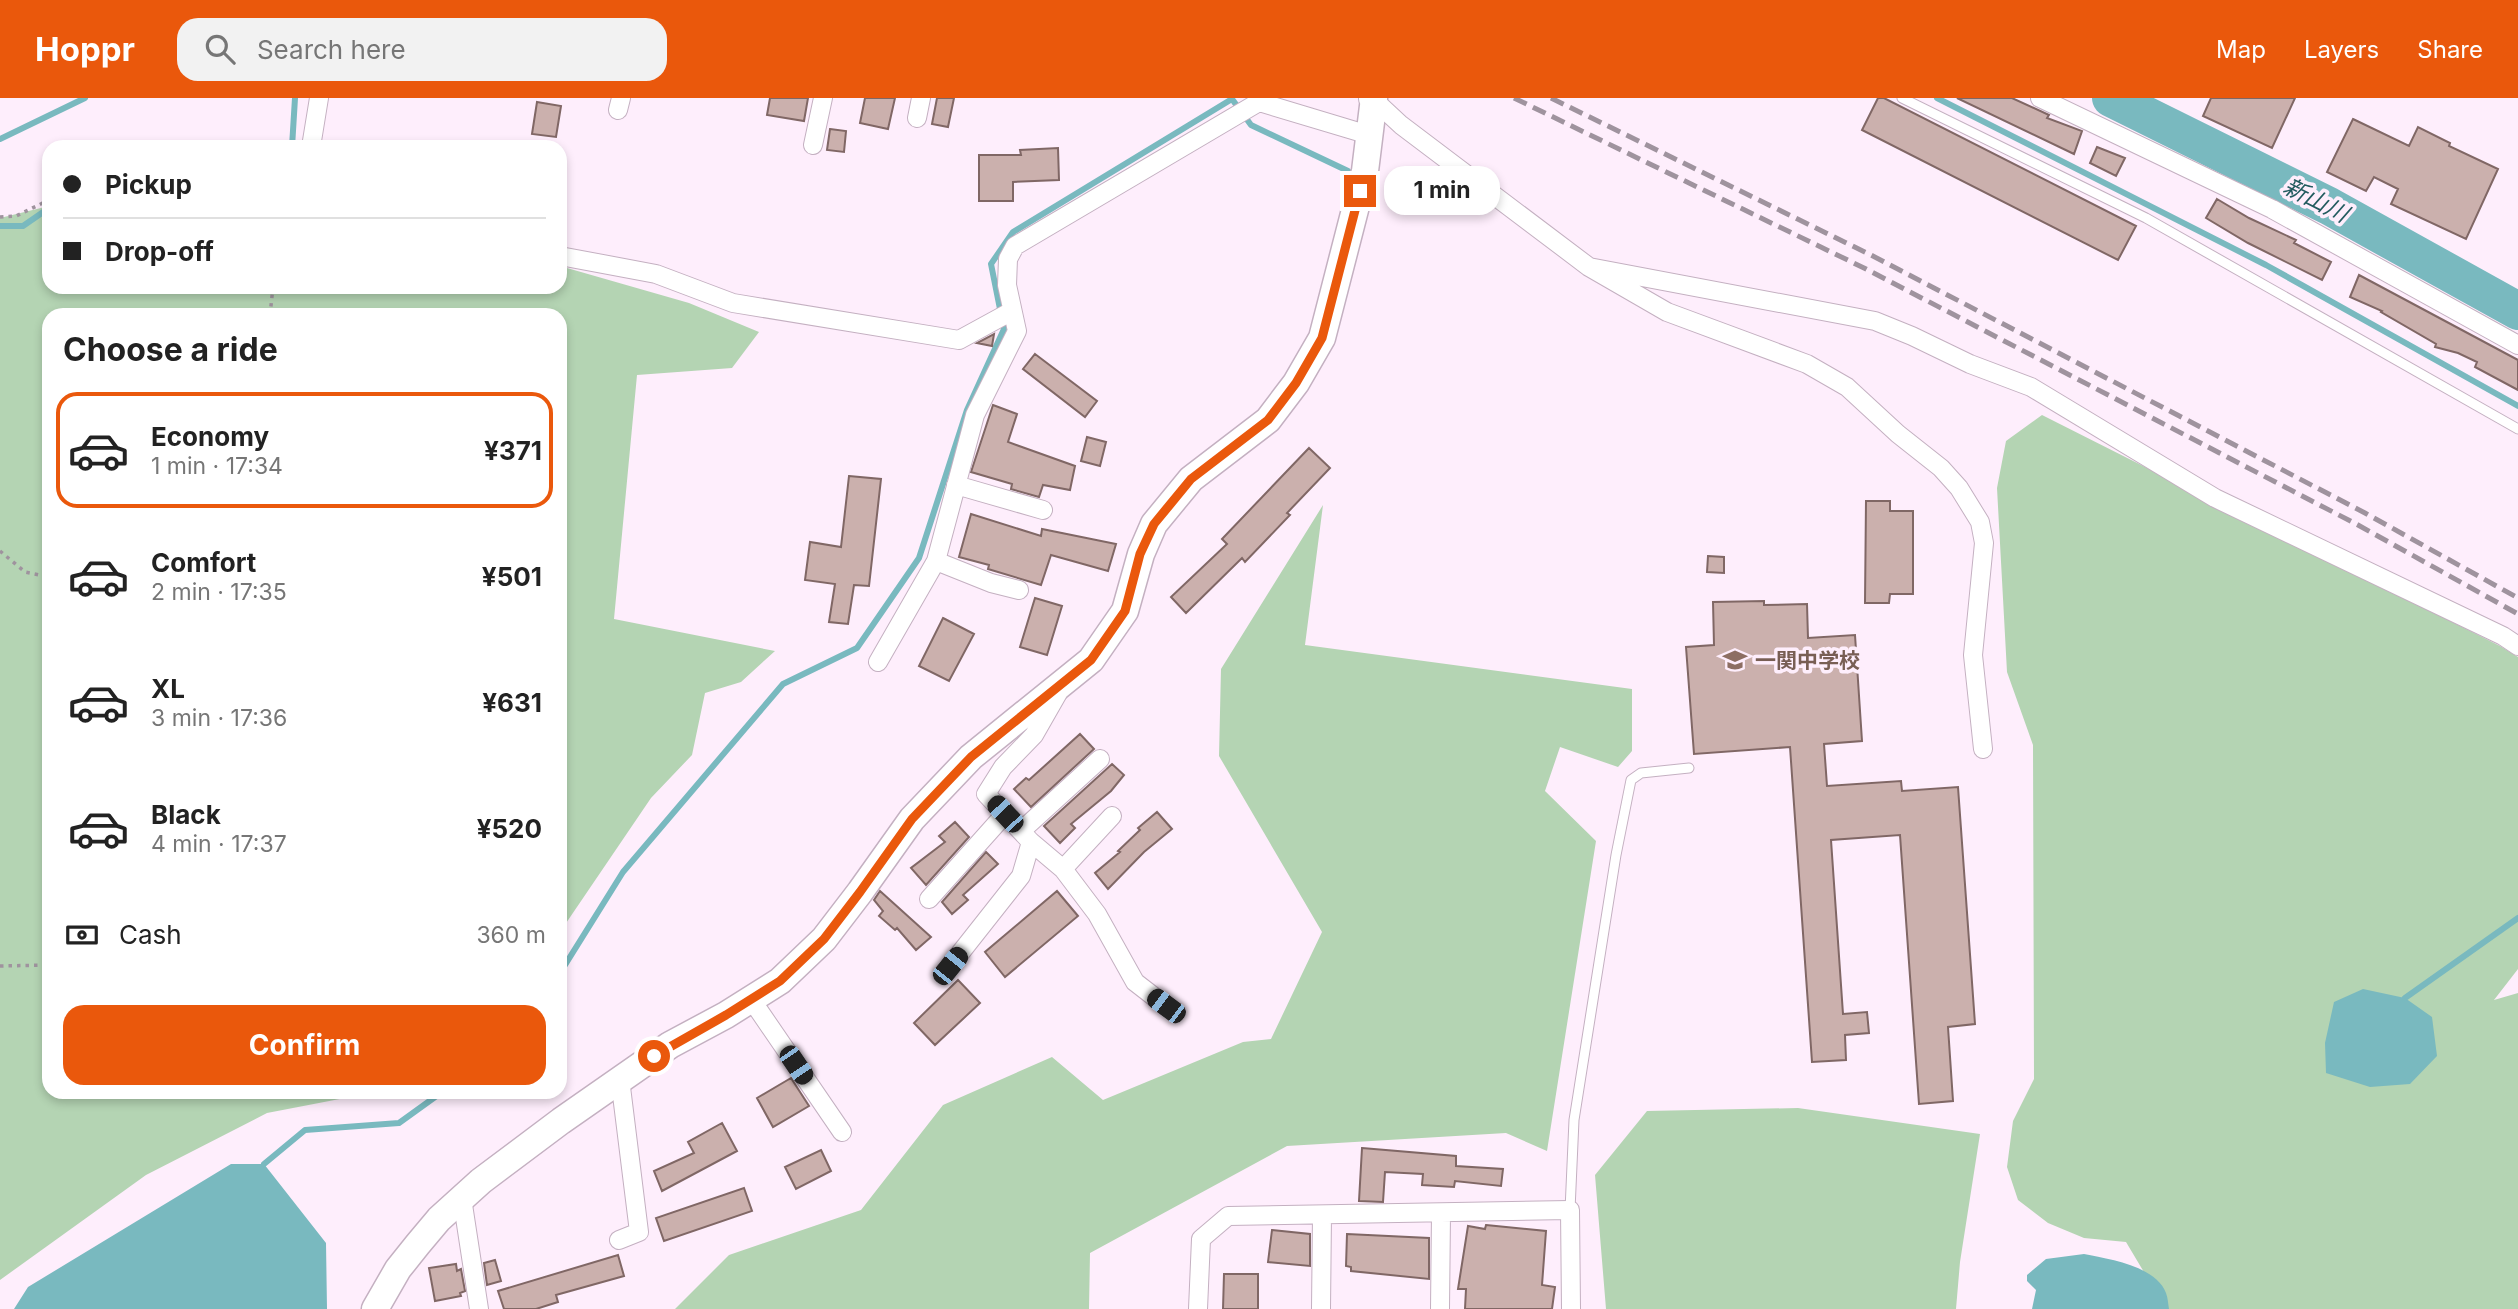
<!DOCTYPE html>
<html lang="en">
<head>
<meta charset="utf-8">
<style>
  body { margin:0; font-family:Inter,"Noto Sans JP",sans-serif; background:#f2f2f2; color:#222; height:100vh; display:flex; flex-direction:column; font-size:26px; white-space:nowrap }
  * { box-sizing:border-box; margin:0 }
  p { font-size:23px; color:#767676 }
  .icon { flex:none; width:38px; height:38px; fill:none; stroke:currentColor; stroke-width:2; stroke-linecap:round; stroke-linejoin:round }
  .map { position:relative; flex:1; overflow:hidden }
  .sheet { position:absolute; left:42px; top:210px; width:525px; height:791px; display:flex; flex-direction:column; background:#fff; border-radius:21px; box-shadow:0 4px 10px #0003 }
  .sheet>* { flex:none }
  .guide { position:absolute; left:42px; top:42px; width:525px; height:154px; border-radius:21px; box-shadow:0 4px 10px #0003; display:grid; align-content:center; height:154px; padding:0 21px; background:#fff }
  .end { position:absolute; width:32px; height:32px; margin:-16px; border:9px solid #ea580c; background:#fff; box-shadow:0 0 0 4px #fff }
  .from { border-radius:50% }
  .bubble { position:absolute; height:49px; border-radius:21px; background:#fff; box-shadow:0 4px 10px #0003; font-size:23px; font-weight:700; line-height:49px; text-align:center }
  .car { position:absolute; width:21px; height:42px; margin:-21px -10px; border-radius:9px; box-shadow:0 0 5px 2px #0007; background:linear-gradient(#222 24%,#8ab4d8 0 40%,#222 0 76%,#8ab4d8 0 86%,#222 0) }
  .guide b { display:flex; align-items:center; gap:24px; height:66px; font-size:26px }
  .guide b+b { border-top:2px solid #e0e0e0 }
  .guide i { width:18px; height:18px; background:#222 }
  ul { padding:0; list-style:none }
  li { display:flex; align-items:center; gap:21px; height:116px; margin:0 14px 10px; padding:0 7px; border:4px solid transparent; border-radius:21px }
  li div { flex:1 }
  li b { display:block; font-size:26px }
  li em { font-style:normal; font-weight:700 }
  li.on { border-color:#ea580c }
  li>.icon { width:63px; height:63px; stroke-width:1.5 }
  h2 { padding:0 21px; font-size:32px; line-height:84px }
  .pay { display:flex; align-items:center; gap:18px; height:77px; padding:0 21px; font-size:26px }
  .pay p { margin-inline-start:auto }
  .action { display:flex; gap:14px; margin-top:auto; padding:14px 21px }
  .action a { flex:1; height:80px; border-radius:21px; background:#ea580c; color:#fff; font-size:28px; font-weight:700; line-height:80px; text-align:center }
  header { display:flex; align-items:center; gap:42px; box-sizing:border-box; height:98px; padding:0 35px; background:#ea580c; color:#fff }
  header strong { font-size:33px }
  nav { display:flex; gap:38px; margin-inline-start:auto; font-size:24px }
  .search { width:490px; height:63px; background:#f2f2f2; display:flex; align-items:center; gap:18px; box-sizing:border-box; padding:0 24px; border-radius:21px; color:#767676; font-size:26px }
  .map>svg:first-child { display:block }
  .green { fill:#b4d4b3 }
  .water { fill:#79b9bf }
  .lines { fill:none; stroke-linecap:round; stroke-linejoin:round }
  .stream { stroke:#79b9bf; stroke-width:6 }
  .river { stroke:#79b9bf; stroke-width:38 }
  .building { fill:#cbb0ad; stroke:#806765; stroke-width:2 }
  .lane-casing { stroke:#c4b0c1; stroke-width:11 }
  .street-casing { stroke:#c4b0c1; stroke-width:20 }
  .secondary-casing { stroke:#c4b0c1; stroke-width:29 }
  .path { stroke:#9f939e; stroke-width:3.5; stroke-dasharray:3.5 5; stroke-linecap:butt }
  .lane { stroke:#fff; stroke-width:9 }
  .street { stroke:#fff; stroke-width:18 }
  .secondary { stroke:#fff; stroke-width:26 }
  .rail { stroke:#9f939e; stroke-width:5; stroke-dasharray:14 7; stroke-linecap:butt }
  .route { stroke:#ea580c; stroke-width:9 }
  .labels { text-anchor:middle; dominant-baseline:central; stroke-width:7; stroke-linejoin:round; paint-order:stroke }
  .education-label { font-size:21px; font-weight:bold; fill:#785e54; stroke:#feeefc; text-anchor:start }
  .water-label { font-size:23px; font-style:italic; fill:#235b5f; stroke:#feeefc }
</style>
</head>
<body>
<header>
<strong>Hoppr</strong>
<div class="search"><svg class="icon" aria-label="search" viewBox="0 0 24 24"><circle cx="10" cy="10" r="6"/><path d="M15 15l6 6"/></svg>Search here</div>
<nav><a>Map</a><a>Layers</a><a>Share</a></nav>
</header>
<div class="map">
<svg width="2518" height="1211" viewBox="0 0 2518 1211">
  <rect width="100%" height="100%" fill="#feeefc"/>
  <path class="green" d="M 49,108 L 49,189 L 560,189 L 560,168 L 689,205 L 759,234 L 732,270 L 637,277 L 614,521 L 775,553 L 741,584 L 705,595 L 692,657 L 651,700 L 560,834 L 560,217 L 49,217 L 49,994 L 376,994 L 267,1015 L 146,1077 L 0,1182 L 0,120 Z
    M 2042,317 L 2500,548 L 2518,559 L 2518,871 L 2494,902 L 2518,895 L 2518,1211 L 2166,1211 L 2126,1144 L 2084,1140 L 2048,1125 L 2018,1102 L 2007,1069 L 2013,1023 L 2034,981 L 2033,647 L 2007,574 L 1997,390 L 2006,343 Z
    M 1323,407 L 1305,547 L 1632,591 L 1632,653 L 1618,669 L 1560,649 L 1545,693 L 1596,743 L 1547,1053 L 1506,1035 L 1287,1048 L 1090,1155 L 1089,1211 L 675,1211 L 729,1157 L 861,1112 L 943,1007 L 1052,959 L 1103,1002 L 1243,944 L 1271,941 L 1322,834 L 1219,658 L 1221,571 Z
    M 1798,1010 L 1980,1036 L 1960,1164 L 1956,1211 L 1606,1211 L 1595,1077 L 1647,1013 Z"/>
  <path class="water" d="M 2363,891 L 2405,900 L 2432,919 L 2437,958 L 2410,986 L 2370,989 L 2326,975 L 2325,945 L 2334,904 Z
    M 231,1066 L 264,1066 L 326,1145 L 327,1211 L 14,1211 L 28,1189 Z
    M 2084,1156 C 2109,1161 2156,1168 2166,1195 C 2168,1200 2168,1206 2169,1211 L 2032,1211 L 2036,1192 L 2027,1183 L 2027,1177 L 2046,1161 Z"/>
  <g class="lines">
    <path class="stream" d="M 1937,0 L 2266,167 L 2518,308
      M 0,41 L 85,0
      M 292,49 L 295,0
      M 0,128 L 23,128 L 49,110
      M 560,875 L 623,774 L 783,586 L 857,550 L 919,460 L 967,312 L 1004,231 L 991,166 L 1013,134 L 1232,1 L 1251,27 L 1348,73
      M 2405,900 L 2518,820
      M 264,1066 L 305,1032 L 399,1025 L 442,994"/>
    <path class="river" d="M 2111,0 L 2329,108 L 2518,213"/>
  </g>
  <path class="building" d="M 770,0 L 808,0 L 804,23 L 767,17 Z
    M 865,0 L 895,0 L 888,31 L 860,25 Z
    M 937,0 L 954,0 L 948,29 L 932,26 Z
    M 1878,0 L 1884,0 L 2136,128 L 2118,162 L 1862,32 Z
    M 1957,0 L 2012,0 L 2049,17 L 2047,20 L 2082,33 L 2074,56 Z
    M 2211,0 L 2295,0 L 2272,50 L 2203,18 Z
    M 537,4 L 561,8 L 556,39 L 532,36 Z
    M 2353,21 L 2409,48 L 2418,29 L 2450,45 L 2449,48 L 2498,71 L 2466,141 L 2391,106 L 2398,91 L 2374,79 L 2366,93 L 2327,74 Z
    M 830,31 L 846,33 L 844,54 L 827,52 Z
    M 2097,49 L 2125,60 L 2116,78 L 2090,65 Z
    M 1058,50 L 1059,82 L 1013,84 L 1013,103 L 979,103 L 979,57 L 1021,57 L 1020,52 Z
    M 2217,101 L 2249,120 L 2296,142 L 2294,145 L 2331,164 L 2322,182 L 2248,145 L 2206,120 Z
    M 2359,177 L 2518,262 L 2518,292 L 2475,269 L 2477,264 L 2458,255 L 2435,249 L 2436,246 L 2381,214 L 2382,213 L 2350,199 Z
    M 994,236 L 992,248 L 977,245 Z
    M 1035,256 L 1097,303 L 1085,319 L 1023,271 Z
    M 993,307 L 1017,316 L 1008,344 L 1075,368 L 1070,392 L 1043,387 L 1039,399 L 1011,391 L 1012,386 L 971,374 Z
    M 1087,339 L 1106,344 L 1100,368 L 1081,363 Z
    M 1309,350 L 1330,370 L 1287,415 L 1290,417 L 1245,464 L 1242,460 L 1186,515 L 1171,499 L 1227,446 L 1222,441 Z
    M 849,378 L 881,381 L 869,488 L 854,487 L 848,526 L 829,524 L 835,486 L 805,482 L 810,444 L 841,449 Z
    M 1866,403 L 1890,403 L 1890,413 L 1913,413 L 1913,496 L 1890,496 L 1889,505 L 1865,505 Z
    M 971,416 L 1041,438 L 1042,431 L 1116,446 L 1108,473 L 1051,457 L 1041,487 L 988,471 L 989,467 L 959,459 Z
    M 1708,458 L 1724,459 L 1724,475 L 1707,474 Z
    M 1035,500 L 1062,508 L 1047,557 L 1020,549 Z
    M 1764,503 L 1764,507 L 1807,506 L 1808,540 L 1855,537 L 1862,643 L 1824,646 L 1827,688 L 1901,683 L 1902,693 L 1958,689 L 1975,926 L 1948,929 L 1953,1003 L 1919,1006 L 1900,737 L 1831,742 L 1843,916 L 1867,914 L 1869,935 L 1845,937 L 1846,962 L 1812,964 L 1790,649 L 1694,656 L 1686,549 L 1714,547 L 1713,504 Z
    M 943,520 L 974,536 L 949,583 L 919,568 Z
    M 1080,636 L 1094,651 L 1031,709 L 1014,691 L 1026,680 L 1029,682 Z
    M 1112,666 L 1124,677 L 1111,693 L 1071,726 L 1075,730 L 1060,745 L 1044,728 Z
    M 1157,714 L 1172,731 L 1144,754 L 1108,791 L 1095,775 L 1120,754 L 1118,753 L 1140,732 L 1138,730 Z
    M 955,724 L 969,739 L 926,787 L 911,770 L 945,744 L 939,738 Z
    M 986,754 L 998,766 L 963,797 L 968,802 L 952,816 L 942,804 Z
    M 880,793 L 931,839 L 916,852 L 897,830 L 895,832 L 879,818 L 883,813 L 874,802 Z
    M 1057,793 L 1078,818 L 1005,879 L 985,854 Z
    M 958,882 L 980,905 L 935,947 L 914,925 Z
    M 791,980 L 809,1008 L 773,1029 L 757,1000 Z
    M 722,1025 L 737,1053 L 662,1093 L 654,1073 L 694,1055 L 688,1044 Z
    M 1362,1050 L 1456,1058 L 1456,1068 L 1503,1071 L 1501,1088 L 1455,1083 L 1454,1089 L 1422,1087 L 1423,1076 L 1385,1074 L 1383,1104 L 1359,1103 Z
    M 821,1052 L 831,1073 L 796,1091 L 785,1069 Z
    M 744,1090 L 752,1113 L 664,1143 L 656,1120 Z
    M 1486,1127 L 1546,1133 L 1542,1187 L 1555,1189 L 1552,1211 L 1465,1211 L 1466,1191 L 1458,1191 L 1468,1128 L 1485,1131 Z
    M 1272,1132 L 1310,1136 L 1310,1168 L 1268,1164 Z
    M 1347,1136 L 1429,1140 L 1429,1181 L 1351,1173 L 1351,1169 L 1346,1168 Z
    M 618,1157 L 624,1178 L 556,1197 L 558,1204 L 536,1211 L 504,1211 L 498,1193 Z
    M 495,1162 L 501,1183 L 487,1187 L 484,1165 Z
    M 456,1166 L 457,1173 L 461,1171 L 465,1193 L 460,1195 L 461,1198 L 435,1203 L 429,1170 Z
    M 1224,1176 L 1258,1176 L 1258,1211 L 1223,1211 Z"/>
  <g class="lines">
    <g class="lane-casing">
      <path id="lane" d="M 1902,0 L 2146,120 L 2518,331
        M 1570,1112 L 1574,1022 L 1616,757 L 1631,682 L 1641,675 L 1689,670"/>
    </g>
    <g class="street-casing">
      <path id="street" d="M 2040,0 L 2272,111 L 2518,247
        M 1368,1 L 1374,2 L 1401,27 L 1589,169 L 1667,214 L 1807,266 L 1847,289 L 1898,336 L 1941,370 L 1959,390 L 1980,424 L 1984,445 L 1973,557 L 1983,651
        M 618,12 L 621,0
        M 917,20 L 921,0
        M 813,47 L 823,0
        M 311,49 L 319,0
        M 560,158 L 656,176 L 733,205 L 959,242 L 1012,213
        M 1589,169 L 1875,223 L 1912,238 L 1970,266 L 2031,289 L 2215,400 L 2503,538 L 2518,548
        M 956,387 L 1043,412
        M 936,463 L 991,485 L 1019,492
        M 878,564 L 936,463 L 975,317 L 1017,233 L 1007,187 L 1008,161 L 1015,148 L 1259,4 L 1369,37
        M 1058,595 L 1034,637 L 1003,669 L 986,696 L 1031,744 L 1063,771 L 1097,816 L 1135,884 L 1166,908
        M 1021,733 L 1100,661
        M 1063,771 L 1112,718
        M 929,801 L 1005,716
        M 950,868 L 1021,778 L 1031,744
        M 751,901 L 842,1034
        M 462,1100 L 479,1211
        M 619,1142 L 639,1134 L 620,981
        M 1198,1211 L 1201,1141 L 1228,1118 L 1570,1112 L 1571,1211
        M 1321,1211 L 1322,1117
        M 1440,1211 L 1441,1116"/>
    </g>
    <g class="secondary-casing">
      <path id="secondary" d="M 375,1211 L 398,1171 L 418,1146 L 439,1121 L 481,1083 L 561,1023 L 670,947 L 726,917 L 780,883 L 824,841 L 860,794 L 912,721 L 971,659 L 1091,562 L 1125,513 L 1141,456 L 1154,426 L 1191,381 L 1268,322 L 1296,285 L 1322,240 L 1365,73 L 1374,0"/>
    </g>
    <path class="path" d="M 0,119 L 16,118 L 49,102
      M 270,217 L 273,189
      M 0,453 L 25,474 L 49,479
      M 0,868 L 49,867"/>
    <use href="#lane" class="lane"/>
    <use href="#street" class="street"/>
    <use href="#secondary" class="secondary"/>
    <path class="rail" d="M 1514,0 L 1864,170 L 2358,427 L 2518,516
      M 1551,0 L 1869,156 L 2365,415 L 2518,500"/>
  </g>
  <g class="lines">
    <path class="route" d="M 654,958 L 726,917 L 780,883 L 824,841 L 860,794 L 912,721 L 971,659 L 1091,562 L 1125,513 L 1140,456 L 1154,426 L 1191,381 L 1268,322 L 1296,285 L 1322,240 L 1360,93"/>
  </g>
  <defs>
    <g id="school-bare" transform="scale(1.89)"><path d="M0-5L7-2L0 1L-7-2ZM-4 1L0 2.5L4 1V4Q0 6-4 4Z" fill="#8d6e63" stroke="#feeefc" stroke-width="2.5" paint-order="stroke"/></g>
  </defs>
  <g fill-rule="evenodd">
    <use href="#school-bare" x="1735" y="562"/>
  </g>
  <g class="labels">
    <g class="education-label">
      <text x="1755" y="562">一関中学校</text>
    </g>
    <g class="water-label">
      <text transform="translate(2316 102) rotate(27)">新山川</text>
    </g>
  </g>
</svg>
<i class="end from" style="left:654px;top:958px"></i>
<i class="end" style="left:1360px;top:93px"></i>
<div class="bubble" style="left:1384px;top:68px;width:116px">1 min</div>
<i class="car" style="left:1005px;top:716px;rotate:317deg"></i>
<i class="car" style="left:950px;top:868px;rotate:39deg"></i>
<i class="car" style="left:1166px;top:908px;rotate:307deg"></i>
<i class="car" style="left:796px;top:967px;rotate:146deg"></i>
<div class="guide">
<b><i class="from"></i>Pickup</b>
<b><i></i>Drop-off</b>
</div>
<section class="sheet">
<h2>Choose a ride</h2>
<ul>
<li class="on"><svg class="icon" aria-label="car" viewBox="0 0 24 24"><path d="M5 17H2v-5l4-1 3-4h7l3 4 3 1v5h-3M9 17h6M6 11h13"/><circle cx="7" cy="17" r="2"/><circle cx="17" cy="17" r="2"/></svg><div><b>Economy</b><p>1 min · 17:34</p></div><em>¥371</em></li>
<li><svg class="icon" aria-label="car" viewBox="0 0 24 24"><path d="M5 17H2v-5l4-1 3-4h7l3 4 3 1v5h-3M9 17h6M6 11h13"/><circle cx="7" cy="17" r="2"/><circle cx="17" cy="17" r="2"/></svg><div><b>Comfort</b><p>2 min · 17:35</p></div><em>¥501</em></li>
<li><svg class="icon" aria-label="car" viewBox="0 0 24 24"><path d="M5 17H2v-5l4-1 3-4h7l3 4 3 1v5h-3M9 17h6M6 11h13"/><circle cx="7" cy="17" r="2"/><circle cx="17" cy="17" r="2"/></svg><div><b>XL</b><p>3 min · 17:36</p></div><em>¥631</em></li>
<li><svg class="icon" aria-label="car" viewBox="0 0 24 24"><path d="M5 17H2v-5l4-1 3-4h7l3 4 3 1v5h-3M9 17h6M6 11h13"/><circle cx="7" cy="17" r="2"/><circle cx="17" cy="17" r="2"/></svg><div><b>Black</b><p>4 min · 17:37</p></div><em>¥520</em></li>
</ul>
<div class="pay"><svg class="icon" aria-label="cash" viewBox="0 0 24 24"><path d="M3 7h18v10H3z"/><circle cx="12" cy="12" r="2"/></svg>Cash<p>360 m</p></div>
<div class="action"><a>Confirm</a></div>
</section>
</div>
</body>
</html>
